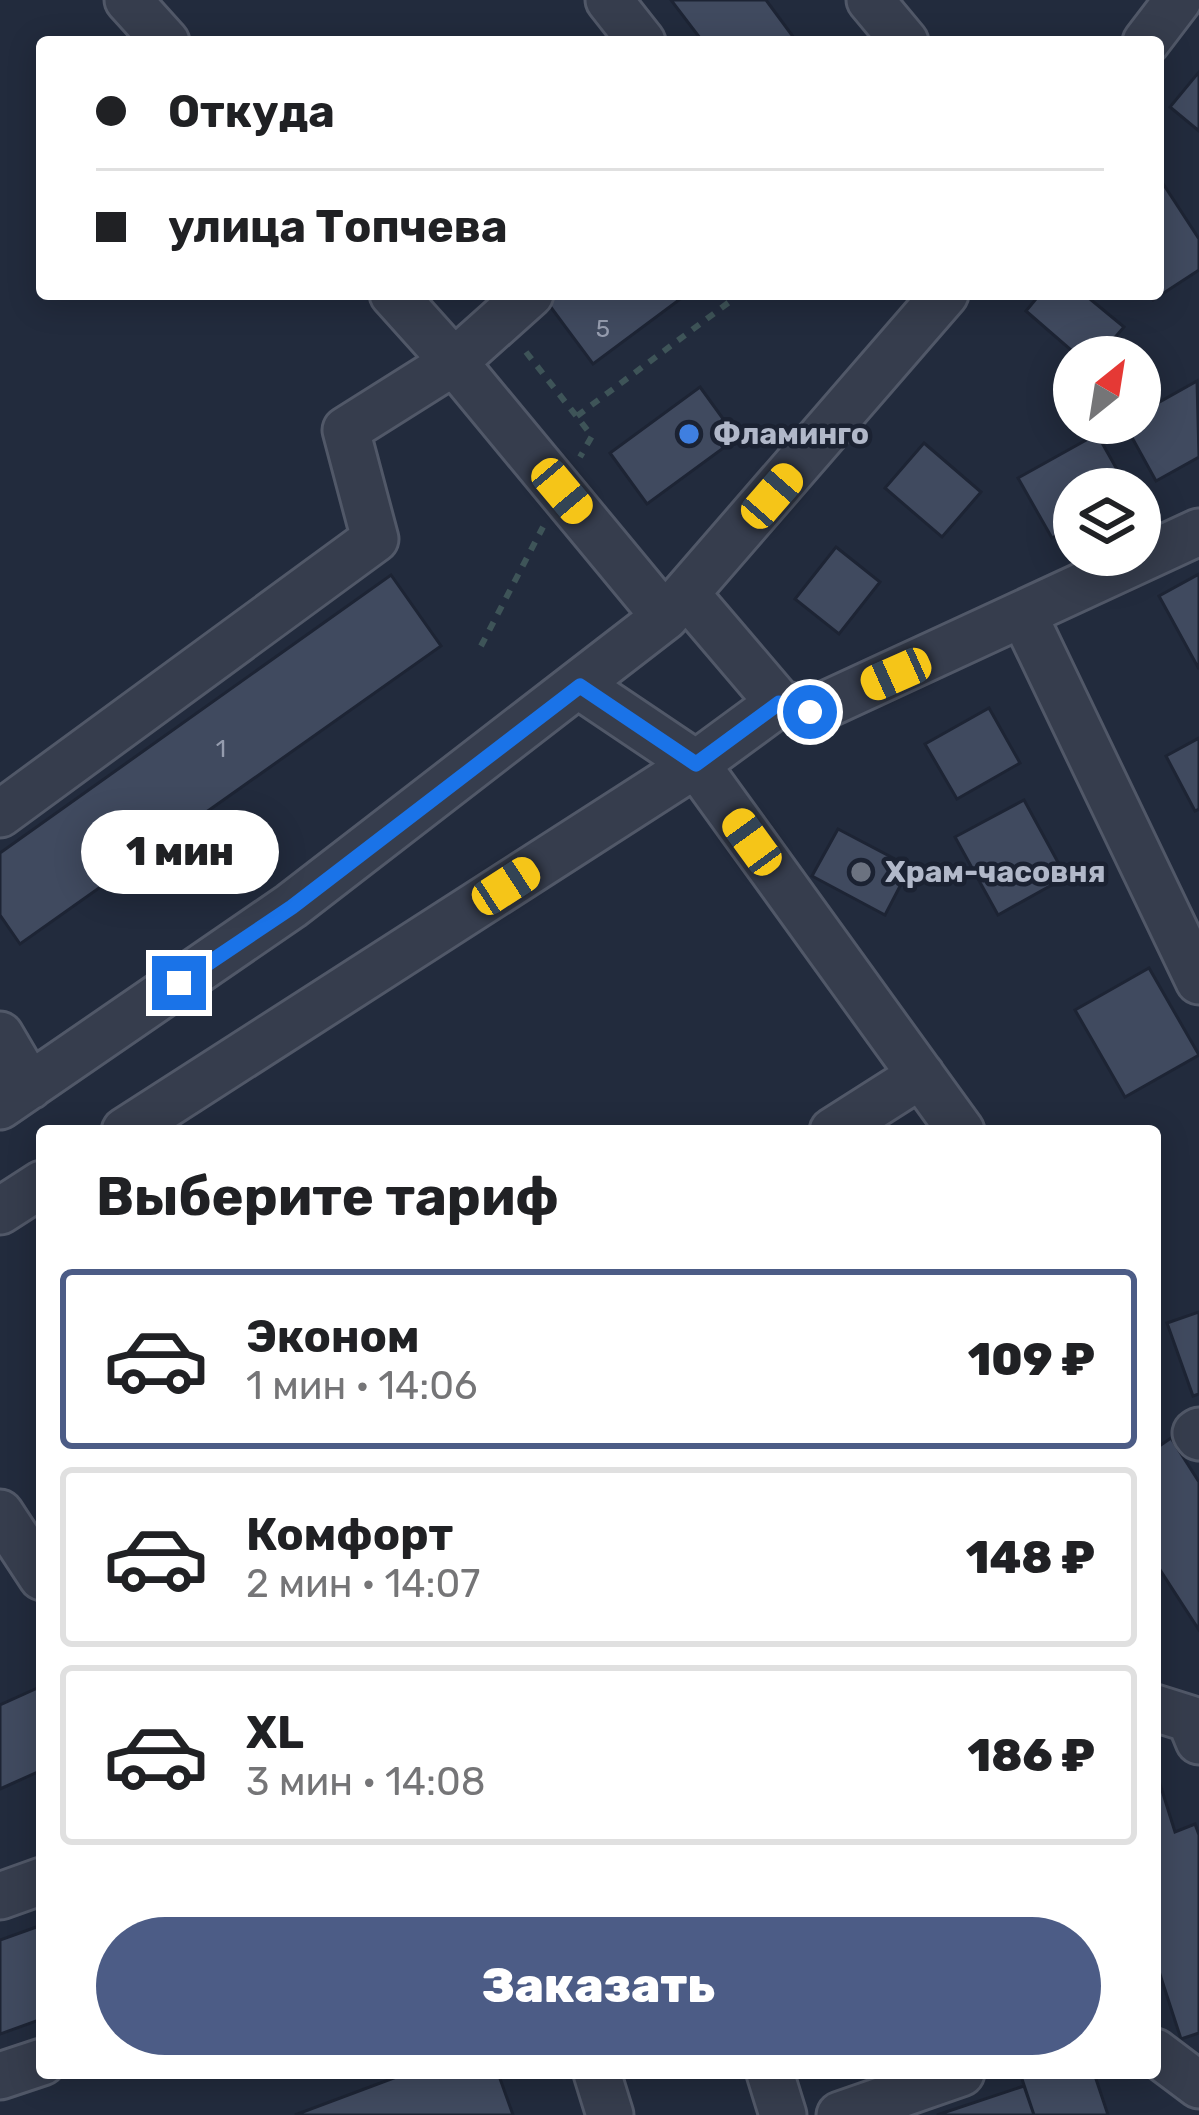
<!DOCTYPE html>
<html lang="ru">
<head>
<meta charset="utf-8">
<style>
  body { margin:0; font-family:Rubik,sans-serif; background:#f6f6f6; color:#202124; height:100vh; display:flex; flex-direction:column; font-size:45px; white-space:nowrap }
  * { box-sizing:border-box; margin:0 }
  p { font-size:39px; color:#757577 }
  .icon { flex:none; width:66px; height:66px; fill:none; stroke:currentColor; stroke-width:2; stroke-linecap:round; stroke-linejoin:round }
  .map { position:relative; flex:1; overflow:hidden }
  .drawer { position:absolute; left:36px; top:1125px; width:1125px; height:954px; display:flex; flex-direction:column; background:#fff; border-radius:12px; box-shadow:0 6px 30px #0003 }
  .drawer>* { flex:none }
  .hud { position:absolute; left:36px; top:36px; width:1128px; height:264px; border-radius:12px; box-shadow:0 6px 30px #0003; display:grid; align-content:center; height:264px; padding:0 60px; background:#fff }
  .needle { width:78px; rotate:30deg }
  .fabs { position:absolute; left:1053px; top:336px; display:grid; gap:24px }
  .fabs a { display:grid; place-items:center; width:108px; height:108px; border-radius:50%; background:#fff; box-shadow:0 6px 30px #0003; font-size:60px }
  .end { position:absolute; width:54px; height:54px; margin:-27px; border:15px solid #1a73e8; background:#fff; box-shadow:0 0 0 6px #fff }
  .from { border-radius:50% }
  .bubble { position:absolute; height:84px; border-radius:42px; background:#fff; box-shadow:0 6px 30px #0003; font-size:39px; font-weight:800; line-height:84px; text-align:center }
  .car { position:absolute; width:36px; height:72px; margin:-36px -18px; border-radius:15px; box-shadow:0 0 9px 3px #0007; background:linear-gradient(#f5c518 24%,#345 0 40%,#f5c518 0 76%,#345 0 86%,#f5c518 0) }
  .hud b { display:flex; align-items:center; gap:42px; height:114px; font-size:45px }
  .hud b+b { border-top:3px solid #e0e0e0 }
  .hud i { width:30px; height:30px; background:#202124 }
  ul { padding:0; list-style:none }
  li { display:flex; align-items:center; gap:36px; height:180px; margin:0 24px 18px; padding:0 36px; border:6px solid #e0e0e0; border-radius:12px }
  li div { flex:1 }
  li b { display:block; font-size:45px }
  li em { font-style:normal; font-weight:800 }
  li.selected { border-color:#4c5c86 }
  li>.icon { width:108px; height:108px; stroke-width:1.5 }
  h2 { padding:0 60px; font-size:54px; line-height:144px }
  .cta { display:flex; gap:24px; margin-top:auto; padding:24px 60px }
  .cta a { flex:1; height:138px; border-radius:72px; background:#4c5c86; color:#fff; font-size:48px; font-weight:800; line-height:138px; text-align:center }
  .map>svg:first-child { display:block }
  .building { fill:#404a5f; stroke:#1d2434; stroke-width:3 }
  .lines { fill:none; stroke-linecap:round; stroke-linejoin:round }
  .minor-casing { stroke:#515868; stroke-width:51 }
  .path { stroke:#3e5458; stroke-width:6; stroke-dasharray:9 9; stroke-linecap:butt }
  .minor { stroke:#363d4d; stroke-width:45 }
  .route { stroke:#1a73e8; stroke-width:15 }
  .shop-dot { fill:#3f7fe0; stroke:#1b2232; stroke-width:4.5 }
  .worship-dot { fill:#6b7280; stroke:#1b2232; stroke-width:4.5 }
  .labels { text-anchor:middle; dominant-baseline:central; stroke-width:9; stroke-linejoin:round; paint-order:stroke }
  .number-label { font-size:24px; fill:#959cae }
  .poi-label { font-size:30px; font-weight:bold; fill:#b1b8c9; stroke:#1b2232; text-anchor:start }
</style>
</head>
<body>
<div class="map">
<svg width="1199" height="2115" viewBox="0 0 1199 2115">
  <rect width="100%" height="100%" fill="#222b3d"/>
  <path class="building" d="M 671,0 L 766,0 L 797,42 L 703,42 Z
    M 1199,72 L 1199,131 L 1170,107 Z
    M 1158,176 L 1199,239 L 1199,270 L 1153,300 L 1149,294 L 1158,294 Z
    M 541,294 L 687,294 L 593,364 Z
    M 1040,294 L 1084,294 L 1124,327 L 1098,357 L 1079,357 L 1026,311 Z
    M 1197,381 L 1199,457 L 1156,481 L 1124,423 L 1140,423 L 1140,413 Z
    M 700,387 L 737,438 L 647,504 L 610,453 Z
    M 1097,434 L 1128,489 L 1074,489 L 1074,526 L 1052,538 L 1018,478 Z
    M 924,443 L 981,492 L 942,537 L 885,488 Z
    M 836,547 L 880,582 L 839,634 L 795,599 Z
    M 1199,574 L 1199,669 L 1159,596 Z
    M 391,575 L 441,646 L 20,944 L 0,915 L 0,853 Z
    M 989,708 L 1020,763 L 957,799 L 925,744 Z
    M 1199,738 L 1199,809 L 1195,811 L 1166,756 Z
    M 1024,800 L 1066,877 L 998,915 L 955,837 Z
    M 838,829 L 910,867 L 885,915 L 812,876 Z
    M 1149,968 L 1199,1055 L 1125,1097 L 1075,1010 Z
    M 1199,1312 L 1199,1394 L 1193,1396 L 1167,1323 Z
    M 1171,1438 L 1199,1482 L 1199,1630 L 1155,1562 L 1155,1449 Z
    M 42,1686 L 42,1770 L 0,1789 L 0,1705 Z
    M 1155,1768 L 1175,1832 L 1195,1824 L 1199,1835 L 1199,2033 L 1181,2039 L 1155,1959 Z
    M 42,1925 L 42,2019 L 0,2034 L 0,1940 Z
    M 407,2073 L 498,2073 L 513,2115 L 295,2115 Z
    M 1020,2073 L 1094,2073 L 1108,2115 L 1034,2115 Z
    M 1024,2086 L 1034,2115 L 937,2115 Z"/>
  <g class="lines">
    <g class="minor-casing">
      <path id="minor" d="M 128,0 L 166,42
        M 609,0 L 642,42
        M 870,0 L 905,42
        M 1146,42 L 1178,0
        M 393,294 L 454,362 L 665,617
        M 687,595 L 779,703 L 810,712 L 1199,532
        M 1024,616 L 1199,981
        M 580,686 L 696,764 L 779,703
        M 0,814 L 375,539 L 346,430 L 454,362 L 530,294
        M 0,1035 L 30,1086
        M 0,1106 L 291,906 L 665,617 L 945,294
        M 125,1131 L 696,764 L 961,1131
        M 833,1131 L 921,1075
        M 0,1211 L 42,1184
        M 1199,1431 L 1196,1433 L 1199,1437
        M 0,1513 L 42,1577
        M 1155,1708 L 1190,1719 L 1199,1741
        M 0,1896 L 42,1881
        M 1155,2052 L 1199,2085
        M 597,2073 L 610,2115
        M 770,2073 L 783,2115
        M 0,2076 L 42,2062
        M 840,2115 L 961,2073"/>
    </g>
    <path class="path" d="M 526,352 L 592,436 L 580,457
      M 577,416 L 740,294
      M 481,646 L 543,527"/>
    <use href="#minor" class="minor"/>
  </g>
  <g class="lines">
    <path class="route" d="M 179,983 L 292,907 L 580,686 L 696,764 L 779,703 L 810,712"/>
  </g>
  <circle class="shop-dot" cx="689" cy="434" r="12"/>
  <circle class="worship-dot" cx="861" cy="872" r="12"/>
  <g class="labels">
    <g class="number-label">
      <text x="603" y="329">5</text>
      <text x="221" y="749">1</text>
    </g>
    <g class="poi-label">
      <text x="713" y="434">Фламинго</text>
      <text x="885" y="872">Храм-часовня</text>
    </g>
  </g>
</svg>
<div class="fabs">
<a><svg class="needle" viewBox="-14 -14 28 28"><path d="M0-13l5 13h-10z" fill="#e53935"/><path d="M0 13l5-13h-10z" fill="#757577"/></svg></a>
<a><svg class="icon" aria-label="layers" viewBox="0 0 24 24"><path d="M12 4l9 5-9 5-9-5zM3 14l9 5 9-5"/></svg></a>
</div>
<i class="end from" style="left:810px;top:712px"></i>
<i class="end" style="left:179px;top:983px"></i>
<div class="bubble" style="left:81px;top:810px;width:198px">1 мин</div>
<i class="car" style="left:562px;top:491px;rotate:140deg"></i>
<i class="car" style="left:772px;top:496px;rotate:41deg"></i>
<i class="car" style="left:896px;top:674px;rotate:246deg"></i>
<i class="car" style="left:752px;top:842px;rotate:324deg"></i>
<i class="car" style="left:506px;top:886px;rotate:57deg"></i>
<div class="hud">
<b><i class="from"></i>Откуда</b>
<b><i></i>улица Топчева</b>
</div>
<section class="drawer">
<h2>Выберите тариф</h2>
<ul>
<li class="selected"><svg class="icon" aria-label="car" viewBox="0 0 24 24"><path d="M5 17H2v-5l4-1 3-4h7l3 4 3 1v5h-3M9 17h6M6 11h13"/><circle cx="7" cy="17" r="2"/><circle cx="17" cy="17" r="2"/></svg><div><b>Эконом</b><p>1 мин · 14:06</p></div><em>109 ₽</em></li>
<li><svg class="icon" aria-label="car" viewBox="0 0 24 24"><path d="M5 17H2v-5l4-1 3-4h7l3 4 3 1v5h-3M9 17h6M6 11h13"/><circle cx="7" cy="17" r="2"/><circle cx="17" cy="17" r="2"/></svg><div><b>Комфорт</b><p>2 мин · 14:07</p></div><em>148 ₽</em></li>
<li><svg class="icon" aria-label="car" viewBox="0 0 24 24"><path d="M5 17H2v-5l4-1 3-4h7l3 4 3 1v5h-3M9 17h6M6 11h13"/><circle cx="7" cy="17" r="2"/><circle cx="17" cy="17" r="2"/></svg><div><b>XL</b><p>3 мин · 14:08</p></div><em>186 ₽</em></li>
</ul>
<div class="cta"><a>Заказать</a></div>
</section>
</div>
</body>
</html>
